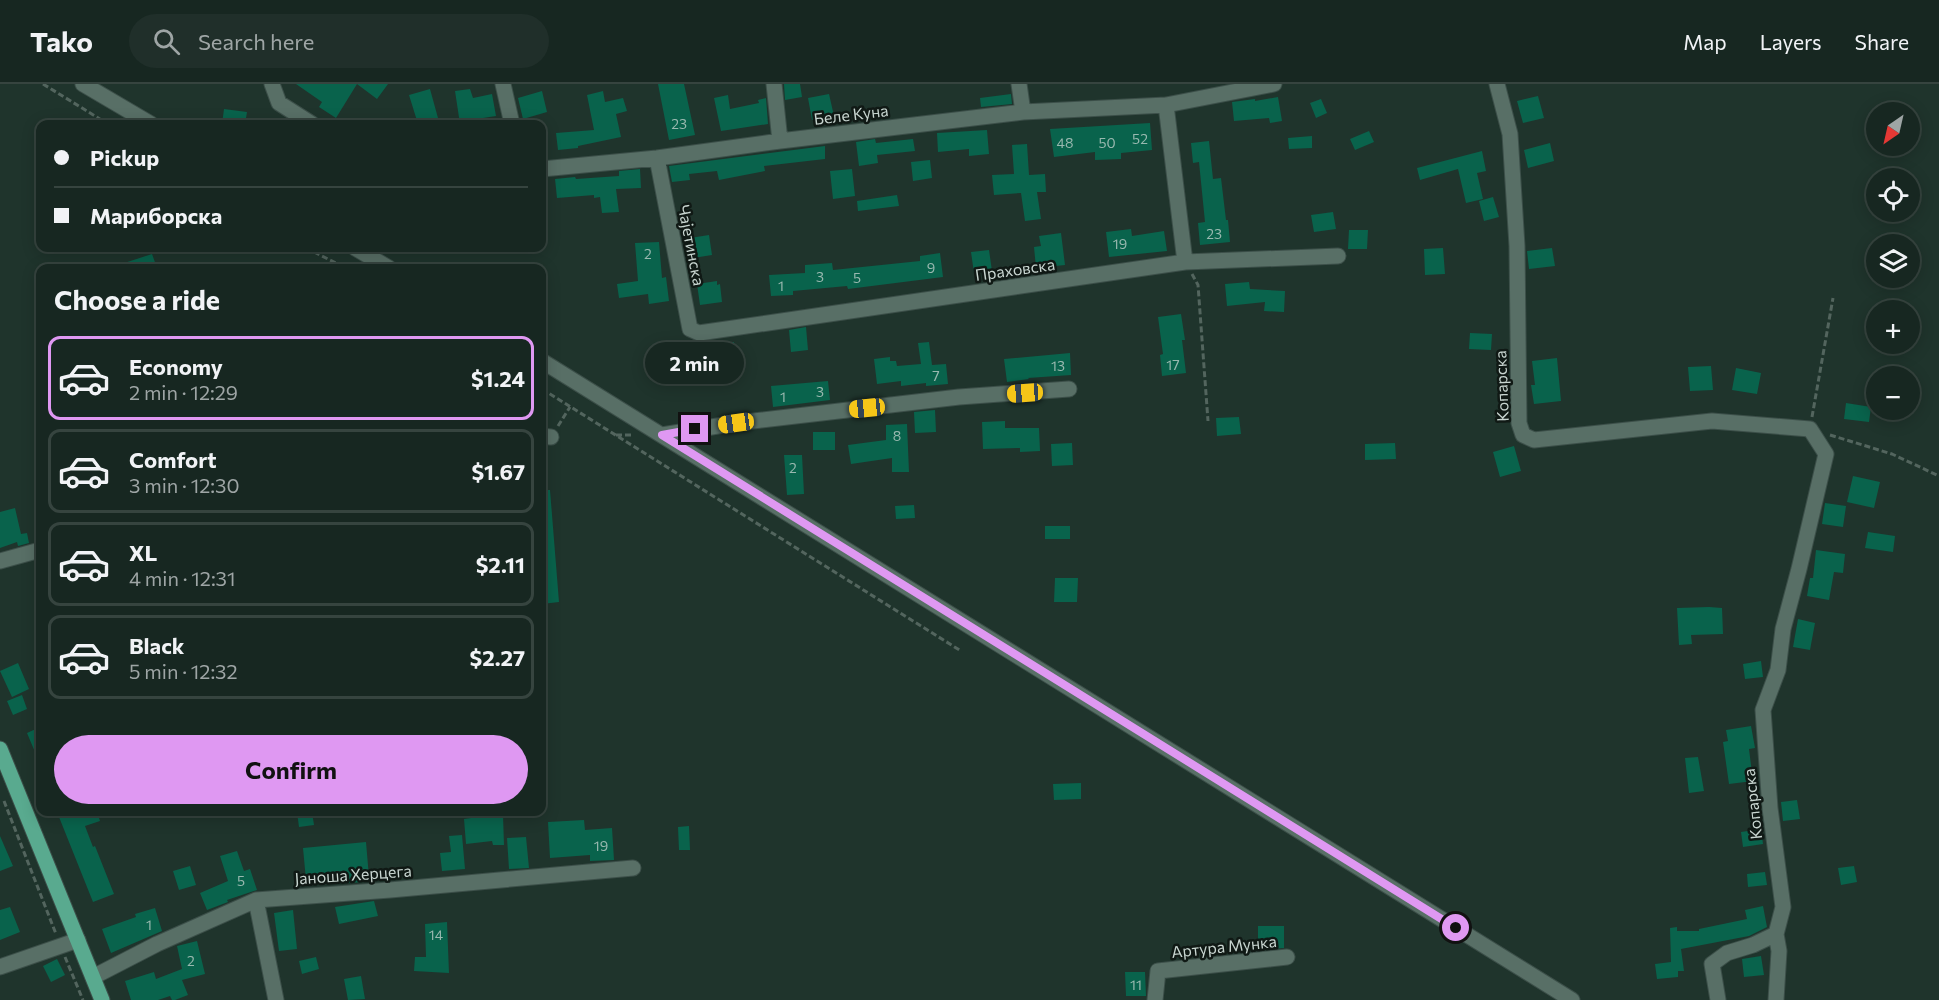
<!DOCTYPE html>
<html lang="en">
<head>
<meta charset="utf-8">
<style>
  body { margin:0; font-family:Commissioner,sans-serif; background:#202f2a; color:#f1f3f6; height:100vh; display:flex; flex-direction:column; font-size:22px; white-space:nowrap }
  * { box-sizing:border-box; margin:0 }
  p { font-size:20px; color:#9ea5a5 }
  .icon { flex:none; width:33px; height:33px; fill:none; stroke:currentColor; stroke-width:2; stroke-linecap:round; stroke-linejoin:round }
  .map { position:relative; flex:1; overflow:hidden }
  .sheet { position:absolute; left:36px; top:180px; width:510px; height:552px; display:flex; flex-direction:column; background:#172721; border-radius:12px; box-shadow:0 3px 15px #0003,0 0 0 2px #36443f }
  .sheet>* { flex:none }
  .guide { position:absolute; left:36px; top:36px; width:510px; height:132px; border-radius:12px; box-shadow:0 3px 15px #0003,0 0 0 2px #36443f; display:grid; align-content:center; height:132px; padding:0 18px; background:#172721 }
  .needle { width:39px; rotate:214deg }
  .buttons { position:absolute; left:1866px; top:18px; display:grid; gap:12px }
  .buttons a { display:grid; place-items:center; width:54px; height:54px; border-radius:50%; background:#172721; box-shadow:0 3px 15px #0003,0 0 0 2px #36443f; font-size:30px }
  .end { position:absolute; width:27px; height:27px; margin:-14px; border:8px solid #df98f2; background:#111; box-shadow:0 0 0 3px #111 }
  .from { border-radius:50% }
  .bubble { position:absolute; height:42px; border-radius:21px; background:#172721; box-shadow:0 3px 15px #0003,0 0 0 2px #36443f; font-size:20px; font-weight:700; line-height:42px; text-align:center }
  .car { position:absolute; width:18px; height:36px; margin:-18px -9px; border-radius:8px; box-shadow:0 0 4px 2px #0007; background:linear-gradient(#f5c518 24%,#345 0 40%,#f5c518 0 76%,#345 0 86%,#f5c518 0) }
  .guide b { display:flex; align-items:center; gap:21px; height:57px; font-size:22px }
  .guide b+b { border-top:2px solid #36443f }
  .guide i { width:15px; height:15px; background:#f1f3f6 }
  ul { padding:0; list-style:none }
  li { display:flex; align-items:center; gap:18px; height:84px; margin:0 12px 9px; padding:0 6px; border:3px solid #36443f; border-radius:12px }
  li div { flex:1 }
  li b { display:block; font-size:22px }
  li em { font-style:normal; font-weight:700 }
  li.selected { border-color:#df98f2 }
  li>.icon { width:54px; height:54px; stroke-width:1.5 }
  h2 { padding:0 18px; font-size:27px; line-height:72px }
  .cta { display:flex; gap:12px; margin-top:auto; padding:12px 18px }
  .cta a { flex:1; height:69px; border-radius:36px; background:#df98f2; color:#111; font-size:24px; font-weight:700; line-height:69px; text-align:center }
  header { display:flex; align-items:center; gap:36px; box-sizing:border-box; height:84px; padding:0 30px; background:#172721; border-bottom:2px solid #36443f }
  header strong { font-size:28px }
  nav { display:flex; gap:33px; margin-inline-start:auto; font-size:21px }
  .search { width:420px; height:54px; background:#202f2a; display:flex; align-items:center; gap:15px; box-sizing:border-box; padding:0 21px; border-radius:33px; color:#9ea5a5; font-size:22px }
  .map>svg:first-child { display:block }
  .building { fill:#09634c }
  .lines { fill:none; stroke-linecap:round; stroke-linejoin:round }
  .minor-casing { stroke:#3c4f49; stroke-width:17 }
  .major-casing { stroke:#3c4f49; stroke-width:17 }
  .path { stroke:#53655e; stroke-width:3; stroke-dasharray:6 3; stroke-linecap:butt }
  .minor { stroke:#586f66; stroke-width:15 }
  .major { stroke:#59aa8f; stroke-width:15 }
  .route { stroke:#df98f2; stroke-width:8 }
  .labels { text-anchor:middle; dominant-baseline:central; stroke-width:5; stroke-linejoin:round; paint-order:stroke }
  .number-label { font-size:14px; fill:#98b8af }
  .street-label { font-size:16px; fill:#c8d5d0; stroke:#101915 }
</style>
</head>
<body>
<header>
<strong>Tako</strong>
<div class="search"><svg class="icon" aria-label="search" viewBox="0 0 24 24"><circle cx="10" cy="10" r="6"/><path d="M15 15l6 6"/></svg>Search here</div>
<nav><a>Map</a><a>Layers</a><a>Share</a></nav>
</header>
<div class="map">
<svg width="1939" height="916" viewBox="0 0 1939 916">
  <rect width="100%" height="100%" fill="#1f342c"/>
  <path class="building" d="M 296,0 L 357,0 L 336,34 L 319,23 L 322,18 Z
    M 357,0 L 388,0 L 377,15 Z
    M 658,0 L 684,0 L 695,51 L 669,56 Z
    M 784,0 L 800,0 L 802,13 L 785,16 Z
    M 430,5 L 438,34 L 418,40 L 409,11 Z
    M 470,5 L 473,14 L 492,10 L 496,32 L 483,34 L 484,40 L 460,40 L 455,7 Z
    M 542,7 L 547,28 L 523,35 L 518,14 Z
    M 603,7 L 605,18 L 623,14 L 627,27 L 616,30 L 621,53 L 578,62 L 578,64 L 558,66 L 556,49 L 594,46 L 587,11 Z
    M 829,10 L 834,32 L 812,36 L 808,14 Z
    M 1011,10 L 1012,20 L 981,23 L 980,14 Z
    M 728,11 L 730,25 L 759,19 L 758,16 L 766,14 L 768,40 L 721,47 L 714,14 Z
    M 1538,12 L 1544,34 L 1523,39 L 1517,17 Z
    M 1278,13 L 1282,37 L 1270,39 L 1269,34 L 1234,37 L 1232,18 L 1255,15 L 1255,17 Z
    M 1321,15 L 1327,29 L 1316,34 L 1310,19 Z
    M 224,25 L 247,28 L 245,40 L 222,40 Z
    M 1150,39 L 1152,66 L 1121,69 L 1121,75 L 1095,76 L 1095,68 L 1054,73 L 1050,45 Z
    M 987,46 L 989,70 L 969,72 L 969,65 L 938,68 L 937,49 Z
    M 1369,47 L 1374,58 L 1355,66 L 1350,55 Z
    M 1312,52 L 1312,64 L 1289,65 L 1288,54 Z
    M 875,55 L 876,59 L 913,55 L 915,67 L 877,71 L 878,79 L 859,82 L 856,58 Z
    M 1209,57 L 1213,95 L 1221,94 L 1226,136 L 1228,136 L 1230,158 L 1200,161 L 1198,139 L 1205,138 L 1199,78 L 1193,79 L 1191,59 Z
    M 1550,59 L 1554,77 L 1528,84 L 1524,66 Z
    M 1027,60 L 1029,91 L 1045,90 L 1046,108 L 1037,108 L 1041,135 L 1025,137 L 1021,109 L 994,111 L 992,91 L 1014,90 L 1012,61 Z
    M 825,62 L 825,75 L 764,82 L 765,87 L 719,96 L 717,87 L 689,90 L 690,96 L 672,98 L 669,82 Z
    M 1482,67 L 1486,87 L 1477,89 L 1483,115 L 1466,119 L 1458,85 L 1420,96 L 1417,84 Z
    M 930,76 L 932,94 L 913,97 L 911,78 Z
    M 640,85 L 641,104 L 616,105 L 619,128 L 602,129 L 600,113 L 594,114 L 594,111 L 557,114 L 555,95 L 575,93 L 576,95 L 619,92 L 619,87 Z
    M 852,85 L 855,112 L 833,115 L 830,87 Z
    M 897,111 L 899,122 L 858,127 L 857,117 Z
    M 1493,113 L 1499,133 L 1484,137 L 1479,117 Z
    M 1333,128 L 1336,145 L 1314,148 L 1311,131 Z
    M 1131,145 L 1132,152 L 1164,147 L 1167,167 L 1109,173 L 1106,148 Z
    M 1349,146 L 1368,146 L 1367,165 L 1348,165 Z
    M 1061,149 L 1065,181 L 1036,184 L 1034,163 L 1041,162 L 1039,152 Z
    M 709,151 L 712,171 L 693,174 L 690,154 Z
    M 659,158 L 662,194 L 666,193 L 669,217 L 649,220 L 648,210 L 619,214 L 617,200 L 638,197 L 635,159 Z
    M 1443,164 L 1445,190 L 1425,191 L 1424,165 Z
    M 1552,164 L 1555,182 L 1529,185 L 1527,167 Z
    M 989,166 L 992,187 L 974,189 L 971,168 Z
    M 940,169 L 943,193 L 848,205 L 847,202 L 793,207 L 793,211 L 771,212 L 769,191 L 805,189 L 805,181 L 832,179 L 833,186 L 920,177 L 920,172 Z
    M 152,170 L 157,184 L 115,184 L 115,182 Z
    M 717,197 L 717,201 L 720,200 L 722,218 L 700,221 L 697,200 Z
    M 1249,198 L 1250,205 L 1285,207 L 1284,228 L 1264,227 L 1265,218 L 1227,222 L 1225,200 Z
    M 1181,230 L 1185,256 L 1182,256 L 1186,289 L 1162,292 L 1160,271 L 1163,270 L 1158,233 Z
    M 806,243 L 808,266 L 791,268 L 789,246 Z
    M 1470,249 L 1492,250 L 1491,266 L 1469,265 Z
    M 734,258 L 737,279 L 710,283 L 707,261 Z
    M 929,258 L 932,281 L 946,280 L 948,300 L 926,302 L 926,299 L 901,302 L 901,297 L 877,300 L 874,275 L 890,273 L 890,277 L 896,277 L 897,282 L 921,280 L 918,259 Z
    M 1070,269 L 1071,291 L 1028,294 L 1029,295 L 1007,298 L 1004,275 Z
    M 1557,274 L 1561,317 L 1534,320 L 1531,301 L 1535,301 L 1532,277 Z
    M 1711,282 L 1713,306 L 1690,307 L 1688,283 Z
    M 1736,284 L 1761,289 L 1757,310 L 1732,306 Z
    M 828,297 L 830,316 L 773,323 L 771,302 Z
    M 1846,319 L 1871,323 L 1869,338 L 1844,335 Z
    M 935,326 L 936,348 L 915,349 L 914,328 Z
    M 1239,333 L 1241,350 L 1217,352 L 1216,334 Z
    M 1005,337 L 1005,344 L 1039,344 L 1040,367 L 1020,368 L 1020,364 L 983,365 L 982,338 Z
    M 907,340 L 909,388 L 892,388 L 892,374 L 851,380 L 848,361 L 886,356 L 886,341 Z
    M 813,348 L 835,348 L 835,366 L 813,366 Z
    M 1072,359 L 1073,381 L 1052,382 L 1051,360 Z
    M 1395,359 L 1396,375 L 1365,376 L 1365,360 Z
    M 1514,362 L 1521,387 L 1500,393 L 1493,368 Z
    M 784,371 L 802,371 L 804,410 L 787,411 Z
    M 1853,392 L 1880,398 L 1874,424 L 1847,418 Z
    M 542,406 L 550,406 L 559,518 L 542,520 Z
    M 1825,419 L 1846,422 L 1843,443 L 1822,440 Z
    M 914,421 L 915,434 L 896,435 L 895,422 Z
    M 15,424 L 21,450 L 27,449 L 29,459 L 18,462 L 17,458 L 0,464 L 0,428 Z
    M 1045,442 L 1070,442 L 1070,455 L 1045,455 Z
    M 1868,448 L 1895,452 L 1893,468 L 1865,464 Z
    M 1816,466 L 1845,470 L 1843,489 L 1834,488 L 1829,516 L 1807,512 L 1810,494 L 1813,494 Z
    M 1055,494 L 1078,494 L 1077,518 L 1054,518 Z
    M 1709,523 L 1722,524 L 1723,550 L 1691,551 L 1692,560 L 1679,561 L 1677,524 Z
    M 1798,535 L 1815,539 L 1810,566 L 1793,563 Z
    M 1761,577 L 1763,593 L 1745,595 L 1743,580 Z
    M 18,579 L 29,605 L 12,613 L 0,587 Z
    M 22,611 L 27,625 L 13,631 L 7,617 Z
    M 1751,642 L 1755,664 L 1749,665 L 1753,697 L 1729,700 L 1723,658 L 1728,657 L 1726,646 Z
    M 40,643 L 40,680 L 27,649 Z
    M 1698,673 L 1704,707 L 1689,709 L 1685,674 Z
    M 1081,699 L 1081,715 L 1054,716 L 1053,700 Z
    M 1797,716 L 1800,735 L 1783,737 L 1781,718 Z
    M 57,728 L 97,728 L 100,737 L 85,742 L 93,763 L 95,762 L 114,810 L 93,818 Z
    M 297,728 L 312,728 L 314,741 L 299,743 Z
    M 492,731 L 503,731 L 504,761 L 493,761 L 492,757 L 466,760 L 464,735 Z
    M 584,736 L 585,746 L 612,744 L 614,776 L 590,777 L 590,771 L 550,774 L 548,738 Z
    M 689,742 L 690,766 L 679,766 L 678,743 Z
    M 1761,745 L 1763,760 L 1743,763 L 1741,748 Z
    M 462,751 L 465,785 L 442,787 L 440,769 L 451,768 L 449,752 Z
    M 0,752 L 13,782 L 0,787 Z
    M 526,753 L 529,784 L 509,785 L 507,754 Z
    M 366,758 L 369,793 L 361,793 L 362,798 L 348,799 L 347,792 L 306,796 L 303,764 Z
    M 237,767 L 244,787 L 250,785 L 257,806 L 227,816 L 228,818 L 207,826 L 200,809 L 228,797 L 220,772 Z
    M 190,782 L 196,801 L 179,806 L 173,787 Z
    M 1854,782 L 1857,798 L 1841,801 L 1838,784 Z
    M 1765,788 L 1767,801 L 1748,803 L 1747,790 Z
    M 374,817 L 378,832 L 339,840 L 335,823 Z
    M 1763,822 L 1767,843 L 1749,852 L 1681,865 L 1684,887 L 1678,887 L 1678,893 L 1657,895 L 1655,880 L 1671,878 L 1670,844 L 1677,843 L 1677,847 L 1699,847 L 1699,845 L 1747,835 L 1745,826 Z
    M 10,823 L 20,848 L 0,856 L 0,826 Z
    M 155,824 L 162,847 L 111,869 L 102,845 L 136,833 L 135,830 Z
    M 293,826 L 297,865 L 279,867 L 274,829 Z
    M 447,838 L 449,889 L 414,887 L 415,873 L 426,873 L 425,840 Z
    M 1258,842 L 1284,842 L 1284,864 L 1258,866 Z
    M 197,857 L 205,890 L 182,896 L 188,911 L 175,916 L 172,916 L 170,912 L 158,916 L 131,916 L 125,897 L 154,888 L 156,895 L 182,885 L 177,862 Z
    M 1761,872 L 1764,891 L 1744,893 L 1742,875 Z
    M 316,873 L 319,885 L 302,890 L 299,877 Z
    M 57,875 L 65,891 L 51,898 L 43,882 Z
    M 1125,888 L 1145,888 L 1146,912 L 1126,912 Z
    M 361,892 L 365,915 L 348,916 L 344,895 Z"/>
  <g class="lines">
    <g class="minor-casing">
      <path id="minor" d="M 83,0 L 151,40
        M 272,0 L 279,19 L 312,40
        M 503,0 L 512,40
        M 774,0 L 780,57
        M 1019,0 L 1023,28
        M 1497,0 L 1510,50 L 1517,162 L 1519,339 L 1523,351 L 1534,356 L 1712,337 L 1810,345 L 1826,370 L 1799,485 L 1783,545 L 1778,586 L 1763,626 L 1770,724 L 1783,823 L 1776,850 L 1753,861 L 1727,869 L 1712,880 L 1718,916
        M 1166,21 L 1185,178
        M 657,74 L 690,245 L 699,249 L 1185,178 L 1338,172
        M 542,85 L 657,74 L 780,57 L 1023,28 L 1166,21 L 1274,0
        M 355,164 L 389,184
        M 542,277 L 1572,916
        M 662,351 L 736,339 L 959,313 L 1069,305
        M 542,352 L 551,353
        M 0,477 L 40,466
        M 256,816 L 276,916
        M 1776,850 L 1779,867 L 1776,916
        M 0,883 L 78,856
        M 93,893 L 157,860 L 256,816 L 390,806 L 633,784
        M 1155,916 L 1158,887 L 1287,873"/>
    </g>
    <g class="major-casing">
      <path id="major" d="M 0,665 L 102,916"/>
    </g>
    <path class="path" d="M 43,0 L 108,40
      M 306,164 L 346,184
      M 1192,190 L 1198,201 L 1208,337
      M 542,305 L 961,567
      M 1812,333 L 1833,214
      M 558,342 L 570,323
      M 616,351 L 633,351
      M 1830,351 L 1892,370 L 1939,392
      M 4,717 L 56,850
      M 65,873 L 83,916"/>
    <use href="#minor" class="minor"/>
    <use href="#major" class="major"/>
  </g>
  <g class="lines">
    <path class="route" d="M 695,345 L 662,351 L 1456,844"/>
  </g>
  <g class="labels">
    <g class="number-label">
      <text x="679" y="39">23</text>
      <text x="1140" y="54">52</text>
      <text x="1065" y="58">48</text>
      <text x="1107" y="58">50</text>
      <text x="1214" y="149">23</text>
      <text x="1120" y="159">19</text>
      <text x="648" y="169">2</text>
      <text x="931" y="183">9</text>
      <text x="820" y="192">3</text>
      <text x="857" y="193">5</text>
      <text x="781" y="201">1</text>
      <text x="1173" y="280">17</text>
      <text x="1058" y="281">13</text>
      <text x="936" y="291">7</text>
      <text x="820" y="307">3</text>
      <text x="783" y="312">1</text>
      <text x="897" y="351">8</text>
      <text x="793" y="383">2</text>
      <text x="601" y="761">19</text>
      <text x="241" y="796">5</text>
      <text x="149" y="840">1</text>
      <text x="436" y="850">14</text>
      <text x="191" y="876">2</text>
      <text x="1136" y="900">11</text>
    </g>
    <g class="street-label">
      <text transform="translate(851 30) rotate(-7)">Беле Куна</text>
      <text transform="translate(692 161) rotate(79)">Чајетинска</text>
      <text transform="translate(1015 185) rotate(-8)">Праховска</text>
      <text transform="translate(1501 302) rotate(-92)">Копарска</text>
      <text transform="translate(1752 720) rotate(-96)">Копарска</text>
      <text transform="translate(353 790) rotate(-4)">Јаноша Херцега</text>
      <text transform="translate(1224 862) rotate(-6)">Артура Мунка</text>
    </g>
  </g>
</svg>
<div class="buttons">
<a><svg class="needle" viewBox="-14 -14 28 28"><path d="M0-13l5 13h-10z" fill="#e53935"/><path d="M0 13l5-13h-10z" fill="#9ea5a5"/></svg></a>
<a><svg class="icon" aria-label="locate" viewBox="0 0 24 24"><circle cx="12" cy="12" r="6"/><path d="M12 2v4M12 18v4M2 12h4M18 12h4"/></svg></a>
<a><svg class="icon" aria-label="layers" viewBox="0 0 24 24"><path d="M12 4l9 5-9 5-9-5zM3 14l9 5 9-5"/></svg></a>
<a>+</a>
<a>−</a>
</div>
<i class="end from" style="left:1456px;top:844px"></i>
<i class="end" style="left:695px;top:345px"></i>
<div class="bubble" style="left:645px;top:258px;width:99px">2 min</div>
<i class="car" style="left:1025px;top:309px;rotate:266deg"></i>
<i class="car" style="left:867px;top:324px;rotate:264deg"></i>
<i class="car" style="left:736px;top:339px;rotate:262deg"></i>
<div class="guide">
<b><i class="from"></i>Pickup</b>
<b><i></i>Мариборска</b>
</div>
<section class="sheet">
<h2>Choose a ride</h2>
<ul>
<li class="selected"><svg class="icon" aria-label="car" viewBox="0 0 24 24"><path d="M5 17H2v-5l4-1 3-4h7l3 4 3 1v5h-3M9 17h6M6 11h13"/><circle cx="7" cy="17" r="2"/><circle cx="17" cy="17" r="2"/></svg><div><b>Economy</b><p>2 min · 12:29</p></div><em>$1.24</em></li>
<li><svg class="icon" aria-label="car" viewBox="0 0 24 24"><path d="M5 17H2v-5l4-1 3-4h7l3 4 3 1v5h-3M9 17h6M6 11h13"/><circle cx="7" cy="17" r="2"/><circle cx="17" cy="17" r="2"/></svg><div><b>Comfort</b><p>3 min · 12:30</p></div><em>$1.67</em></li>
<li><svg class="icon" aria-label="car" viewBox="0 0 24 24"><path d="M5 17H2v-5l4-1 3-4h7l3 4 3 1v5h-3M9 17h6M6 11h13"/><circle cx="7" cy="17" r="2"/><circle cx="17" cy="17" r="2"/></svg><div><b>XL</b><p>4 min · 12:31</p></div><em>$2.11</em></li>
<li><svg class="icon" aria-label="car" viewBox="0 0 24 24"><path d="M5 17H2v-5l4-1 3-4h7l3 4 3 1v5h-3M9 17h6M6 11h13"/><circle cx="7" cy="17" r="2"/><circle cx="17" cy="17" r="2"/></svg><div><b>Black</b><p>5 min · 12:32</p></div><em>$2.27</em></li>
</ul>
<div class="cta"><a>Confirm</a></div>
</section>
</div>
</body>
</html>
